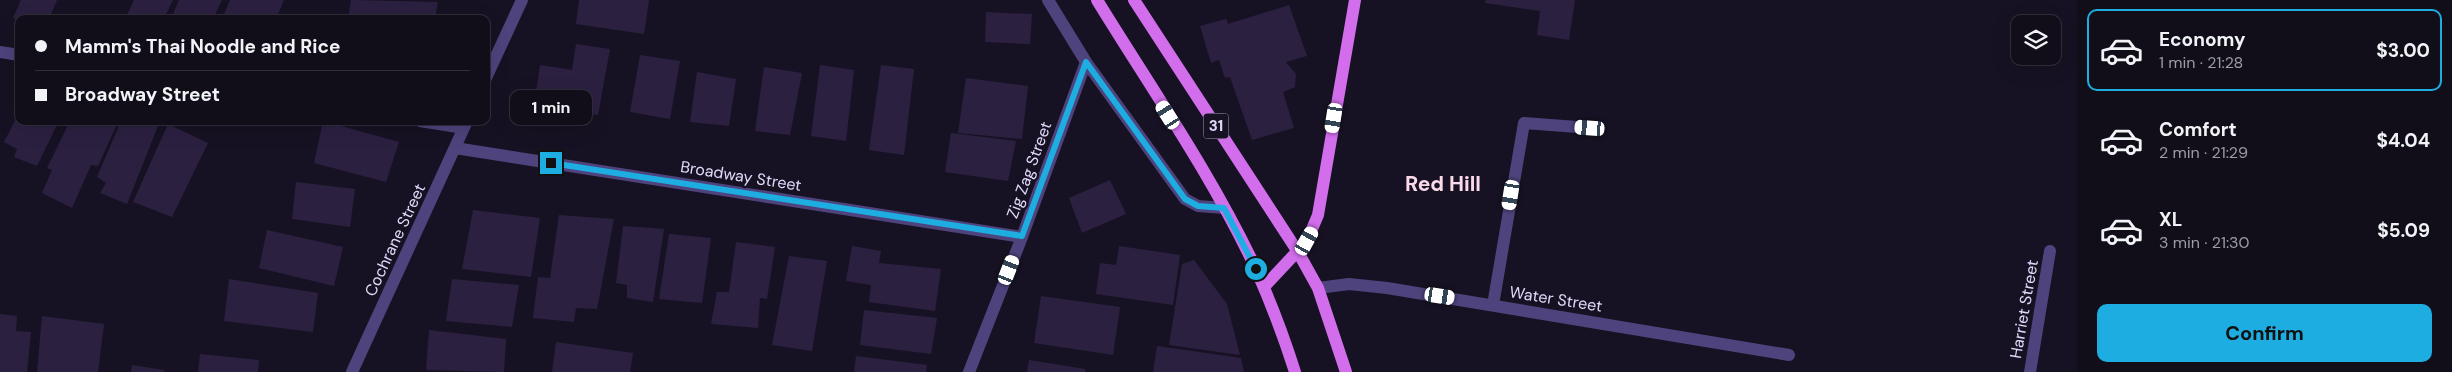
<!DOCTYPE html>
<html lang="en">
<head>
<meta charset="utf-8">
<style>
  body { margin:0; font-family:"DM Sans",sans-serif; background:#1e1c27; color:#f1f3f6; height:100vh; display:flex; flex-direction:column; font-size:19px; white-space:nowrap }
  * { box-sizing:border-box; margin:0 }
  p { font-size:16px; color:#9c9ca2 }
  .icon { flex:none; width:28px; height:28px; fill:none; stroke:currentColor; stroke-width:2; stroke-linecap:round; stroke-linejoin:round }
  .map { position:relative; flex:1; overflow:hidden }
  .panel { display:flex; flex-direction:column; background:#110e1a; width:375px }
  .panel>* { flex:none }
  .top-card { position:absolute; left:15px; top:15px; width:475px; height:110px; border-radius:10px; box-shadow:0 5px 20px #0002,0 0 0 1px #302e39; display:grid; align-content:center; height:110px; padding:0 20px; background:#110e1a }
  .controls { position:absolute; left:2011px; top:15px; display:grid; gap:10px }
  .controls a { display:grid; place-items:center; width:50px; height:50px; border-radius:10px; background:#110e1a; box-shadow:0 5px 20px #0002,0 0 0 1px #302e39; font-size:25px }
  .end { position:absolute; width:22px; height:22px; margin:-11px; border:6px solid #1eade1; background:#111; box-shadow:0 0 0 2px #111 }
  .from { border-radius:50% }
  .bubble { position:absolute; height:35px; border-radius:10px; background:#110e1a; box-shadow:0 5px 20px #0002,0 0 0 1px #302e39; font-size:16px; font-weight:700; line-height:35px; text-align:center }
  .car { position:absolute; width:15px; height:30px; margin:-15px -8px; border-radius:6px; box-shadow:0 0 4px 1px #0007; background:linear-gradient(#fff 24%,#345 0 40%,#fff 0 76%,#345 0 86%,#fff 0) }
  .top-card b { display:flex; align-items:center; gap:18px; height:48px; font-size:19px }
  .top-card b+b { border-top:1px solid #302e39 }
  .top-card i { width:12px; height:12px; background:#f1f3f6 }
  ul { padding:9px 0 0; list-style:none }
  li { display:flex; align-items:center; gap:15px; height:82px; margin:0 10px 8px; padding:0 10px; border:2px solid transparent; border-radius:10px }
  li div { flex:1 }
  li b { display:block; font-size:19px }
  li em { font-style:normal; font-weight:700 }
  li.current { border-color:#1eade1 }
  li>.icon { width:45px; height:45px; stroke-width:1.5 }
  .primary-button { display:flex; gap:10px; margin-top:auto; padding:10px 20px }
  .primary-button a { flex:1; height:58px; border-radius:10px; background:#1eade1; color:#111; font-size:20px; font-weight:700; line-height:58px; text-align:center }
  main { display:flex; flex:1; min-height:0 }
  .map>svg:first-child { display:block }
  .building { fill:#2c2041 }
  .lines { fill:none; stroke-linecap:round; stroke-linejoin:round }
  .minor { stroke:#4e437c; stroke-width:12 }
  .major { stroke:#d26eec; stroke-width:12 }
  .route { stroke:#1eade1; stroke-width:6 }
  .labels { text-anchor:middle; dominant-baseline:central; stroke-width:5; stroke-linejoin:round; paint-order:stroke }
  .shield { fill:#171223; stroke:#a59dba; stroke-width:1 }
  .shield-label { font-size:15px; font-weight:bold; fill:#e2d9fa }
  .street-label { font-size:16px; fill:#e2d9fa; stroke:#171223 }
  .district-label { font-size:21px; font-weight:bold; fill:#fadae9; stroke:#171223 }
</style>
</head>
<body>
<main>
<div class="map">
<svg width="2077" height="372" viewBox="0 0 2077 372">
  <rect width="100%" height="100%" fill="#171223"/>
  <path class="building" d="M 21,0 L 57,0 L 49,19 L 19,20 L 13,18 Z
    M 134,0 L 173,0 L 164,19 L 125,19 Z
    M 179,0 L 222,0 L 213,19 L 171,19 Z
    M 230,0 L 284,0 L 276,19 L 222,19 Z
    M 351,0 L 438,2 L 435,17 L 442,19 L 348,19 Z
    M 579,0 L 649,0 L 644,34 L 576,24 Z
    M 1486,0 L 1575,0 L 1569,40 L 1537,35 L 1540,11 L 1485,3 Z
    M 1289,5 L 1307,56 L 1286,62 L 1296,74 L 1295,87 L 1283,92 L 1294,128 L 1252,140 L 1230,77 L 1225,78 L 1219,60 L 1211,63 L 1200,26 L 1226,19 L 1228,24 Z
    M 986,12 L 1032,14 L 1030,44 L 985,42 Z
    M 576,44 L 610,49 L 598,115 L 534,106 L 540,65 L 572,70 Z
    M 640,55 L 680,61 L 670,119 L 630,112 Z
    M 820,65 L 854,70 L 846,141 L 811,136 Z
    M 881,65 L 914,69 L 904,155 L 869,150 Z
    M 764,67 L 802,73 L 790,135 L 755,131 Z
    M 697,72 L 736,79 L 729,126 L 690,122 Z
    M 966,78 L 1028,86 L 1022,139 L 958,133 Z
    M 19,113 L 19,121 L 59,121 L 37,166 L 14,157 L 17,149 L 4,142 Z
    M 70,121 L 118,122 L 98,166 L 91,165 L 72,208 L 42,193 L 52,170 L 47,168 Z
    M 121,121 L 160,121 L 127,204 L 100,193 L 106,183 L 97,177 Z
    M 323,121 L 399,142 L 386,182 L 314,163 Z
    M 168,124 L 208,143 L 172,217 L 133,202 Z
    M 951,133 L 1016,141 L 1008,181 L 945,172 Z
    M 1110,180 L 1126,214 L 1082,233 L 1069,198 Z
    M 296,182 L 355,189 L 350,227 L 292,219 Z
    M 473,210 L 540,218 L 531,277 L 462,269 Z
    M 559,215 L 614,219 L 597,309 L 576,308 L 574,322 L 533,318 L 538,277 L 550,278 Z
    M 623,226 L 664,229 L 653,302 L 627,298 L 627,285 L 616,283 Z
    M 267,230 L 343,247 L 334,286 L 259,268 Z
    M 669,234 L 711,238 L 702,303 L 659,299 Z
    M 736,242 L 775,247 L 767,299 L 760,298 L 758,328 L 711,324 L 717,292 L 729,292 Z
    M 852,246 L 881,251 L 879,263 L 941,269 L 935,311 L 869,302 L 871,285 L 846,281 Z
    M 1119,246 L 1180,255 L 1173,305 L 1096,294 L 1100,263 L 1116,265 Z
    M 789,256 L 827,261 L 812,351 L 772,345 Z
    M 1194,260 L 1227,304 L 1240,355 L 1169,345 L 1182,264 Z
    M 229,279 L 318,293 L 313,332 L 224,321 Z
    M 452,279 L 519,285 L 512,327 L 446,321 Z
    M 1041,296 L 1120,307 L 1113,355 L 1034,343 Z
    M 864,310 L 937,318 L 931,354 L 860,345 Z
    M 0,314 L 17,316 L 16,331 L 31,332 L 27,372 L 0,372 Z
    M 42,316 L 104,324 L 98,372 L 37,372 Z
    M 429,330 L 506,339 L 504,372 L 426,370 Z
    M 556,342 L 633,353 L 630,372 L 552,372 Z
    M 1157,346 L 1241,358 L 1244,372 L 1153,372 Z
    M 200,354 L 259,360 L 258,372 L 198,372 Z
    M 856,356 L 927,365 L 926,372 L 854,372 Z
    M 1029,360 L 1085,369 L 1085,372 L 1027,372 Z
    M 132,365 L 164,370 L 164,372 L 131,372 Z"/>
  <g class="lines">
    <path class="minor" d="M 1048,0 L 1086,62 L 1185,199 L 1198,206 L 1224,208
      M 0,52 L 19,55
      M 486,78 L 522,0
      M 420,121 L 464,128
      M 455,148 L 1022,237
      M 1318,288 L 1349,284 L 1387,288 L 1789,355
      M 1493,305 L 1524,123 L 1590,128
      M 352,372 L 467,121
      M 969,372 L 1022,237 L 1086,62
      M 2030,372 L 2050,251"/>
    <path class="major" d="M 1097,0 C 1151,88 1212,175 1256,269 C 1271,303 1284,337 1295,372
      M 1134,0 L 1298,252 L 1318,288 L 1346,372
      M 1264,287 L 1307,241 L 1318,215 L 1355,0"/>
  </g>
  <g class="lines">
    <path class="route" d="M 551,163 L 1022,236 L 1086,62 L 1185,199 L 1198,206 L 1224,208 L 1256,269"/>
  </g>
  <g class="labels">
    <rect class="shield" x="1203.5" y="113.5" width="25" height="25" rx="4"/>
    <g class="shield-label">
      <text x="1216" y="126">31</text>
    </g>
    <g class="street-label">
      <text transform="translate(1029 170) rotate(-70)">Zig Zag Street</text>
      <text transform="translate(741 176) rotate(9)">Broadway Street</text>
      <text transform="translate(395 240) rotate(-65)">Cochrane Street</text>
      <text transform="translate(1556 299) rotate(9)">Water Street</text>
      <text transform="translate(2024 309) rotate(-80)">Harriet Street</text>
    </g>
    <g class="district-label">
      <text x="1443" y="184">Red Hill</text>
    </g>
  </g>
</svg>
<div class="controls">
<a><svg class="icon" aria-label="layers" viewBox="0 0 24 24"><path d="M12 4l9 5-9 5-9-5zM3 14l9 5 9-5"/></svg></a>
</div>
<i class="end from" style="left:1256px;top:269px"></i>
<i class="end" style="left:551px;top:163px"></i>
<div class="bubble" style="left:510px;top:90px;width:82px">1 min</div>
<i class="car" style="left:1168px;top:115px;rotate:328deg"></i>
<i class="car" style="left:1334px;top:118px;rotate:189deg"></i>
<i class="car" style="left:1590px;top:128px;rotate:274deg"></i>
<i class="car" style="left:1511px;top:195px;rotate:189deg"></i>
<i class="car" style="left:1307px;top:241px;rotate:29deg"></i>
<i class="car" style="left:1009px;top:270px;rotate:21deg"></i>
<i class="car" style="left:1440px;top:296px;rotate:99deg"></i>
<div class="top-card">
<b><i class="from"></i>Mamm's Thai Noodle and Rice</b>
<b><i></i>Broadway Street</b>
</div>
</div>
<section class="panel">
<ul>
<li class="current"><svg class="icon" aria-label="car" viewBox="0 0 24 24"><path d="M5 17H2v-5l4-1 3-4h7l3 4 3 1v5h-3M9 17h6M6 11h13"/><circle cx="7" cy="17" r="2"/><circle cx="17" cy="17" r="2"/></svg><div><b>Economy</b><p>1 min · 21:28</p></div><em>$3.00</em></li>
<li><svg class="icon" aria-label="car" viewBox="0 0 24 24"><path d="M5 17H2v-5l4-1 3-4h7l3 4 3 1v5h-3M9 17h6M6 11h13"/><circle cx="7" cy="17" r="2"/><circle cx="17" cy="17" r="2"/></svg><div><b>Comfort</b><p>2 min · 21:29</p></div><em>$4.04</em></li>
<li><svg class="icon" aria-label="car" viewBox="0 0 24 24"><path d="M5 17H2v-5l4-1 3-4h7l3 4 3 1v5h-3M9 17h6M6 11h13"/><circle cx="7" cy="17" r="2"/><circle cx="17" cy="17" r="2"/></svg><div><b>XL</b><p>3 min · 21:30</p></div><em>$5.09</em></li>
</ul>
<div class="primary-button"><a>Confirm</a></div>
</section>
</main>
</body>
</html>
